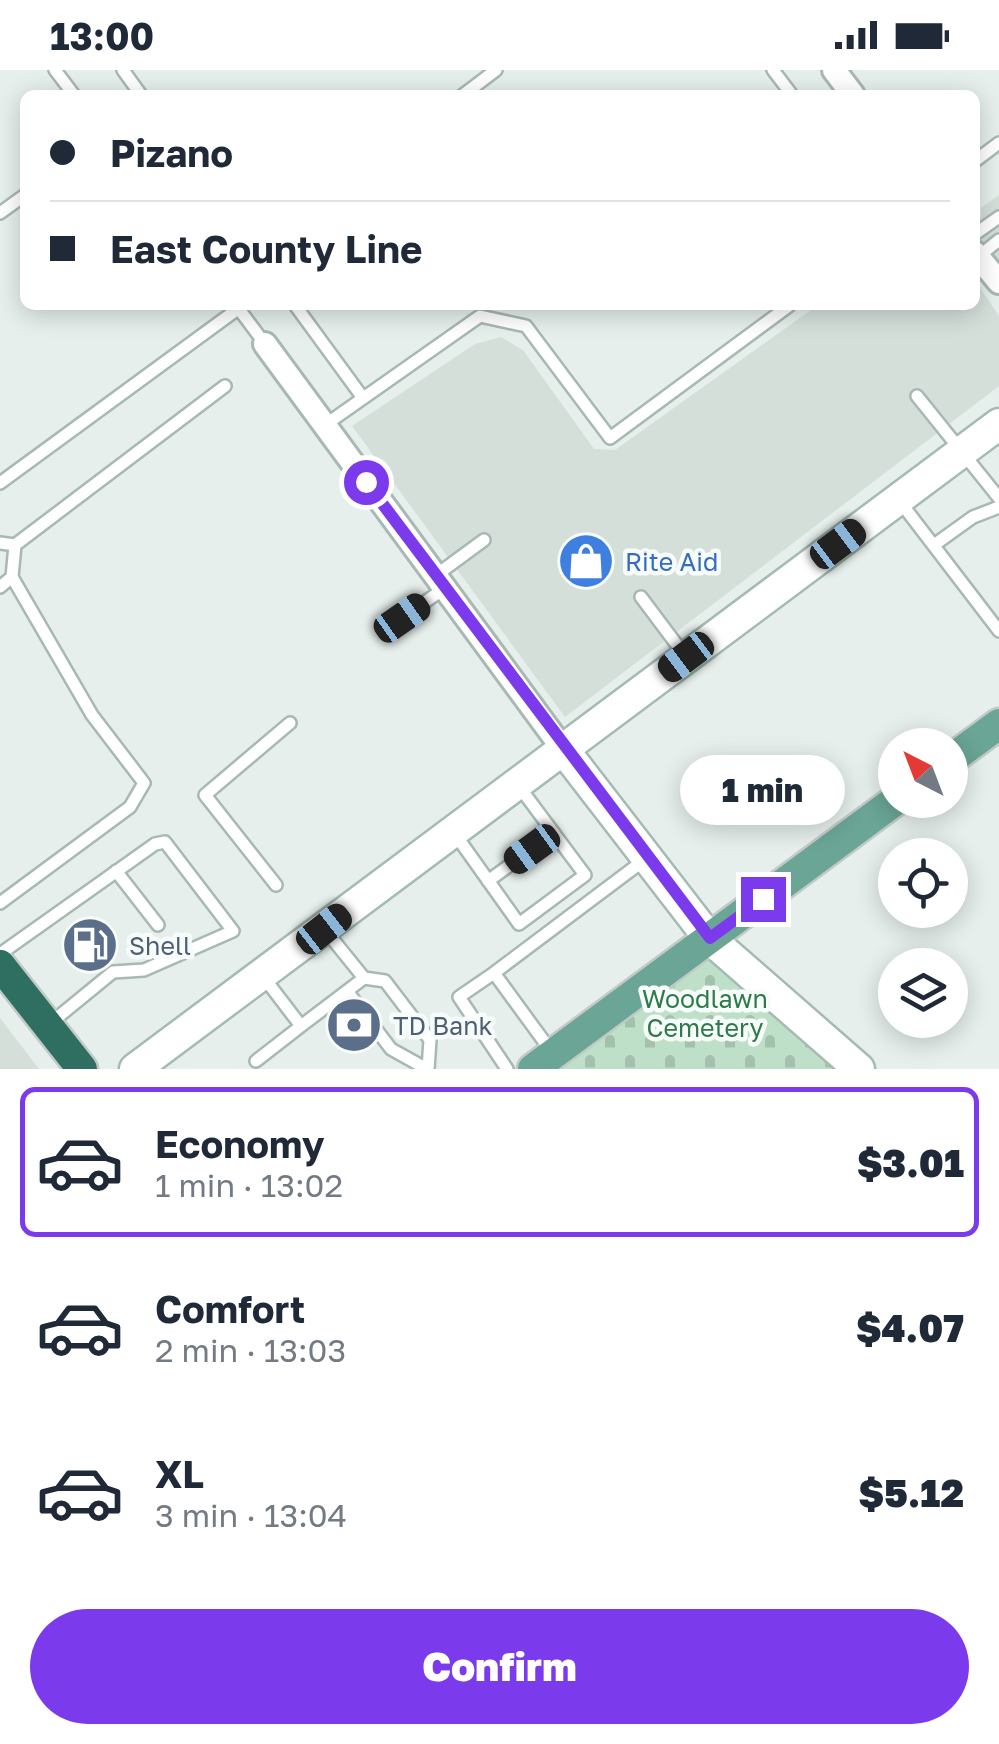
<!DOCTYPE html>
<html lang="en">
<head>
<meta charset="utf-8">
<style>
  body { margin:0; font-family:"Golos Text",sans-serif; background:#f2f2f3; color:#1f2937; height:100vh; display:flex; flex-direction:column; font-size:38px; white-space:nowrap }
  * { box-sizing:border-box; margin:0 }
  p { font-size:32px; color:#747a83 }
  .icon { flex:none; width:55px; height:55px; fill:none; stroke:currentColor; stroke-width:2; stroke-linecap:round; stroke-linejoin:round }
  .map { position:relative; height:999px; overflow:hidden }
  .drawer { display:flex; flex-direction:column; background:#fff; flex:1 }
  .drawer>* { flex:none }
  .top-card { position:absolute; left:20px; top:20px; width:960px; height:220px; border-radius:15px; box-shadow:0 5px 25px #0003; display:grid; align-content:center; height:220px; padding:0 30px; background:#fff }
  .needle { width:65px; rotate:318deg }
  .tools { position:absolute; left:878px; top:658px; display:grid; gap:20px }
  .tools a { display:grid; place-items:center; width:90px; height:90px; border-radius:50%; background:#fff; box-shadow:0 5px 25px #0003; font-size:50px }
  .end { position:absolute; width:45px; height:45px; margin:-22px; border:12px solid #7c3aed; background:#fff; box-shadow:0 0 0 5px #fff }
  .from { border-radius:50% }
  .bubble { position:absolute; height:70px; border-radius:35px; background:#fff; box-shadow:0 5px 25px #0003; font-size:32px; font-weight:800; line-height:70px; text-align:center }
  .car { position:absolute; width:30px; height:60px; margin:-30px -15px; border-radius:12px; box-shadow:0 0 8px 2px #0007; background:linear-gradient(#222 24%,#8ab4d8 0 40%,#222 0 76%,#8ab4d8 0 86%,#222 0) }
  .top-card b { display:flex; align-items:center; gap:35px; height:95px; font-size:38px }
  .top-card b+b { border-top:2px solid #e0e1e3 }
  .top-card i { width:25px; height:25px; background:#1f2937 }
  ul { padding:18px 0 0; list-style:none }
  li { display:flex; align-items:center; gap:30px; height:150px; margin:0 20px 15px; padding:0 10px; border:5px solid transparent; border-radius:15px }
  li div { flex:1 }
  li b { display:block; font-size:38px }
  li em { font-style:normal; font-weight:800 }
  li.selected { border-color:#7c3aed }
  li>.icon { width:90px; height:90px; stroke-width:1.5 }
  .primary-button { display:flex; gap:20px; margin-top:auto; padding:20px 30px }
  .primary-button a { flex:1; height:115px; border-radius:60px; background:#7c3aed; color:#fff; font-size:40px; font-weight:800; line-height:115px; text-align:center }
  .status { display:flex; justify-content:space-between; align-items:center; height:70px; padding:0 50px; background:#fff; direction:ltr }
  .status svg { height:28px; fill:currentColor }
  .map>svg:first-child { display:block }
  .built { fill:#d4dfda }
  .cemetery { fill:url(#cemetery-stones) }
  .lines { fill:none; stroke-linecap:round; stroke-linejoin:round }
  .lane-casing { stroke:#a8b8b2; stroke-width:16 }
  .street-casing { stroke:#a8b8b2; stroke-width:28 }
  .secondary-casing { stroke:#a4bbb3; stroke-width:35 }
  .primary-casing { stroke:#c2cac8; stroke-width:35 }
  .highway-casing { stroke:#c2cac8; stroke-width:35 }
  .lane { stroke:#fff; stroke-width:11 }
  .street { stroke:#fff; stroke-width:22 }
  .secondary { stroke:#fff; stroke-width:30 }
  .primary { stroke:#6aa596; stroke-width:30 }
  .highway { stroke:#2f6f62; stroke-width:30 }
  .route { stroke:#7c3aed; stroke-width:12 }
  .labels { text-anchor:middle; dominant-baseline:central; stroke-width:9; stroke-linejoin:round; paint-order:stroke }
  .shop-label { font-size:25px; fill:#366cbe; stroke:#f7fbf9; text-anchor:start }
  .service-label { font-size:25px; fill:#4e5e75; stroke:#f7fbf9; text-anchor:start }
  .park-label { font-size:25px; fill:#2d7a4b; stroke:#f7fbf9 }
</style>
</head>
<body>
<div class="status"><b>13:00</b><svg viewBox="0 0 49 12"><path d="M0 12V9h3v3zM5 12V6h3v6zM10 12V3h3v9zM15 12V0h3v12zM26 1h20v11H26zM47 4h2v5h-2z"/></svg></div>
<div class="map">
<svg width="999" height="999" viewBox="0 0 999 999">
  <defs>
    <pattern id="cemetery-stones" width="16" height="16" patternUnits="userSpaceOnUse" patternTransform="scale(2.5)"><rect width="16" height="16" fill="#bfe0c8"/><path d="M2 7V4a2 2 0 0 1 4 0v3zM10 15v-3a2 2 0 0 1 4 0v3z" fill="#a4c1ad"/></pattern>
  </defs>
  <rect width="100%" height="100%" fill="#e6efeb"/>
  <path class="built" d="M 999,125 L 999,207 L 977,213 L 999,246 L 999,316 L 565,647 L 352,356 L 475,274 L 501,267 L 523,280 L 594,379 L 615,380 L 818,235 L 975,235 L 981,138 Z
    M 0,948 L 39,999 L 0,999 Z"/>
  <path class="cemetery" d="M 709,868 L 859,999 L 533,999 Z"/>
  <g class="lines">
    <g class="lane-casing">
      <path id="lane" d="M 55,0 L 74,25
        M 123,0 L 141,25
        M 773,0 L 792,25
        M 463,25 L 496,0
        M 975,91 L 999,73
        M 0,143 L 25,125
        M 975,164 L 999,147
        M 978,187 L 999,170
        M 236,235 L 265,274
        M 295,235 L 363,328
        M 917,326 L 999,428
        M 325,355 L 480,246 L 526,256 L 610,368 L 790,235
        M 0,413 L 239,238
        M 898,429 L 999,561
        M 0,473 L 15,475
        M 934,475 L 973,447 L 999,437
        M 435,506 L 484,470
        M 0,517 L 12,507 L 15,475 L 225,316
        M 641,527 L 686,587
        M 402,548 L 445,518
        M 455,764 L 519,854 L 585,805 L 518,715
        M 116,801 L 158,855
        M 488,811 L 554,763
        M 276,815 L 205,725 L 290,653
        M 0,833 L 130,737 L 144,713 L 92,645 L 12,507
        M 326,861 L 364,908
        M 0,884 L 155,774 L 165,772 L 233,861 L 144,900 L 113,902 L 47,956
        M 494,903 L 647,788
        M 347,921 L 391,979 L 427,999
        M 301,956 L 364,908 L 385,911 L 430,970 L 428,999
        M 256,991 L 301,956 L 262,905
        M 507,999 L 459,927 L 494,903 L 551,981"/>
    </g>
    <g class="street-casing">
      <path id="street" d="M 834,0 L 853,25
        M 975,183 L 999,212
        M 265,274 L 563,679"/>
    </g>
    <g class="secondary-casing">
      <path id="secondary" d="M 563,679 L 709,868 L 859,999
        M 135,999 L 999,354"/>
    </g>
    <g class="primary-casing">
      <path id="primary" d="M 950,690 L 999,654
        M 533,999 L 896,730"/>
    </g>
    <g class="highway-casing">
      <path id="highway" d="M 0,895 L 82,999"/>
    </g>
    <use href="#lane" class="lane"/>
    <use href="#street" class="street"/>
    <use href="#secondary" class="secondary"/>
    <use href="#primary" class="primary"/>
    <use href="#highway" class="highway"/>
  </g>
  <g class="lines">
    <path class="route" d="M 366,412 L 710,868 L 763,829"/>
  </g>
  <defs>
    <g id="shop-disc" transform="scale(2.875)"><circle r="9.5" fill="#3f7fe0" stroke="#f7fbf9"/><path d="M-5-2.5h2.3a2.7 3.5 0 0 1 5.4 0H5L5.5 6h-11ZM-1.5-2.5h3a1.5 2.3 0 0 0-3 0Z" fill="#fff"/></g>
    <g id="fuel-disc" transform="scale(2.875)"><circle r="9.5" fill="#5c6f8a" stroke="#f7fbf9"/><path d="M-5.5-6h7V0h2V4h1.3V-2.5L3-4.5l.8-.8L6-3V5H2.5V1h-1V6h-7ZM-4.2-4.7v3.2H.2V-4.7Z" fill="#fff"/></g>
    <g id="bank-disc" transform="scale(2.875)"><circle r="9.5" fill="#5c6f8a" stroke="#f7fbf9"/><path d="M-6-4H6V4H-6ZM0-2.3a2.3 2.3 0 1 0 0 4.6a2.3 2.3 0 1 0 0-4.6Z" fill="#fff"/></g>
  </defs>
  <g fill-rule="evenodd">
    <use href="#shop-disc" x="586" y="491"/>
    <use href="#fuel-disc" x="90" y="875"/>
    <use href="#bank-disc" x="354" y="955"/>
  </g>
  <g class="labels">
    <g class="shop-label">
      <text x="625" y="491">Rite Aid</text>
    </g>
    <g class="service-label">
      <text x="129" y="875">Shell</text>
      <text x="393" y="955">TD Bank</text>
    </g>
    <g class="park-label">
      <text x="705" y="928">Woodlawn<tspan x="705" dy="29">Cemetery</tspan></text>
    </g>
  </g>
</svg>
<div class="tools">
<a><svg class="needle" viewBox="-14 -14 28 28"><path d="M0-13l5 13h-10z" fill="#e53935"/><path d="M0 13l5-13h-10z" fill="#747a83"/></svg></a>
<a><svg class="icon" aria-label="locate" viewBox="0 0 24 24"><circle cx="12" cy="12" r="6"/><path d="M12 2v4M12 18v4M2 12h4M18 12h4"/></svg></a>
<a><svg class="icon" aria-label="layers" viewBox="0 0 24 24"><path d="M12 4l9 5-9 5-9-5zM3 14l9 5 9-5"/></svg></a>
</div>
<i class="end from" style="left:366px;top:412px"></i>
<i class="end" style="left:763px;top:829px"></i>
<div class="bubble" style="left:680px;top:685px;width:165px">1 min</div>
<i class="car" style="left:838px;top:474px;rotate:53deg"></i>
<i class="car" style="left:402px;top:548px;rotate:55deg"></i>
<i class="car" style="left:686px;top:587px;rotate:233deg"></i>
<i class="car" style="left:532px;top:779px;rotate:234deg"></i>
<i class="car" style="left:324px;top:859px;rotate:52deg"></i>
<div class="top-card">
<b><i class="from"></i>Pizano</b>
<b><i></i>East County Line</b>
</div>
</div>
<section class="drawer">
<ul>
<li class="selected"><svg class="icon" aria-label="car" viewBox="0 0 24 24"><path d="M5 17H2v-5l4-1 3-4h7l3 4 3 1v5h-3M9 17h6M6 11h13"/><circle cx="7" cy="17" r="2"/><circle cx="17" cy="17" r="2"/></svg><div><b>Economy</b><p>1 min · 13:02</p></div><em>$3.01</em></li>
<li><svg class="icon" aria-label="car" viewBox="0 0 24 24"><path d="M5 17H2v-5l4-1 3-4h7l3 4 3 1v5h-3M9 17h6M6 11h13"/><circle cx="7" cy="17" r="2"/><circle cx="17" cy="17" r="2"/></svg><div><b>Comfort</b><p>2 min · 13:03</p></div><em>$4.07</em></li>
<li><svg class="icon" aria-label="car" viewBox="0 0 24 24"><path d="M5 17H2v-5l4-1 3-4h7l3 4 3 1v5h-3M9 17h6M6 11h13"/><circle cx="7" cy="17" r="2"/><circle cx="17" cy="17" r="2"/></svg><div><b>XL</b><p>3 min · 13:04</p></div><em>$5.12</em></li>
</ul>
<div class="primary-button"><a>Confirm</a></div>
</section>
</body>
</html>
